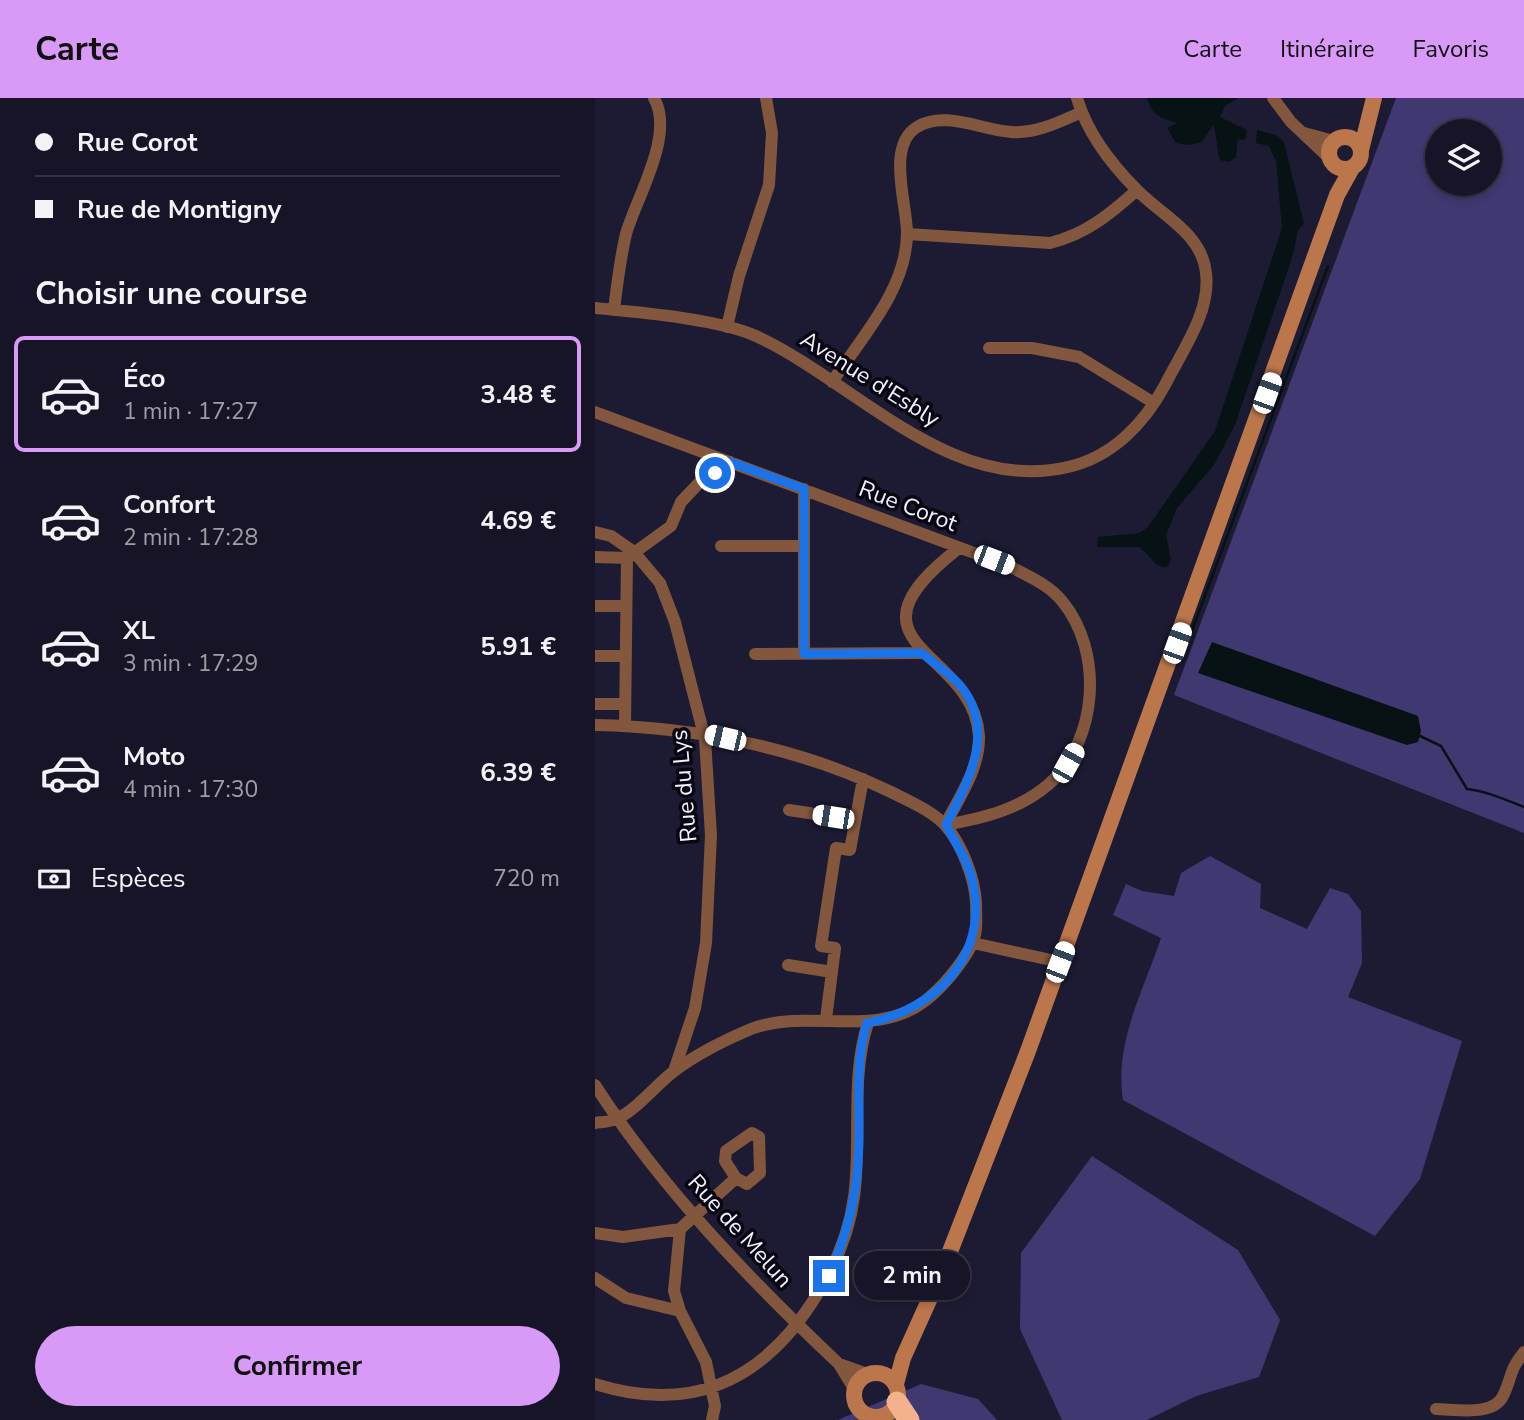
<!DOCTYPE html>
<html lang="fr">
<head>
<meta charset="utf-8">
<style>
  body { margin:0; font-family:"Nunito Sans",sans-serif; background:#1f1d2e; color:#f1f3f6; height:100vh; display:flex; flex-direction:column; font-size:26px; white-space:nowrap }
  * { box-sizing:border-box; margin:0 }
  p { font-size:23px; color:#9e9ea7 }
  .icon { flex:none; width:38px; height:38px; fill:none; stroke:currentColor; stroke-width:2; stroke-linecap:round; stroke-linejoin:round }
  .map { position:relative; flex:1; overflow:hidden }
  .side { display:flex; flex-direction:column; background:#161426; width:595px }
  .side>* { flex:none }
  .top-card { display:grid; align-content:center; height:154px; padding:0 35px; background:#161426 }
  .controls { position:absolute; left:830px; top:21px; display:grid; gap:14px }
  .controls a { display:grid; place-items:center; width:77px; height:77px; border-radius:50%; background:#161426; box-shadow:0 4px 10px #0003,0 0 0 2px #353343; font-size:35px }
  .end { position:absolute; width:32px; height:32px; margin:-16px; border:9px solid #1a73e8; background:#fff; box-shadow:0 0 0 4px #fff }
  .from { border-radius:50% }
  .bubble { position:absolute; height:49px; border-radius:24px; background:#161426; box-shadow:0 4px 10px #0003,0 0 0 2px #353343; font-size:23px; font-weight:700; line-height:49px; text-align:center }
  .car { position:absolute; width:21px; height:42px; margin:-21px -10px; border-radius:9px; box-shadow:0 0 5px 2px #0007; background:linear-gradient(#fff 24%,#345 0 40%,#fff 0 76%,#345 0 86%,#fff 0) }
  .top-card b { display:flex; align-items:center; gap:24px; height:66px; font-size:26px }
  .top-card b+b { border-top:2px solid #353343 }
  .top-card i { width:18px; height:18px; background:#f1f3f6 }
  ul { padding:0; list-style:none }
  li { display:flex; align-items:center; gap:21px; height:116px; margin:0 14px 10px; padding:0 21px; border:4px solid transparent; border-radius:10px }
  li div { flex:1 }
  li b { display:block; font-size:26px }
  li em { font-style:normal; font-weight:700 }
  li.current { border-color:#d99af7 }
  li>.icon { width:63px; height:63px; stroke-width:1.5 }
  h2 { padding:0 35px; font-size:32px; line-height:84px }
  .pay { display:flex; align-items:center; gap:18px; height:77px; padding:0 35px; font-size:26px }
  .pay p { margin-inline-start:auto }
  .cta { display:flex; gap:14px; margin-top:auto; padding:14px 35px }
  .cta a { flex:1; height:80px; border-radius:42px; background:#d99af7; color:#111; font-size:28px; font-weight:700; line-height:80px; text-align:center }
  header { display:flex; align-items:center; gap:42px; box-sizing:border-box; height:98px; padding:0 35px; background:#d99af7; color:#111 }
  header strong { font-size:33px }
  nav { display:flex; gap:38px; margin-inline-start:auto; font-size:24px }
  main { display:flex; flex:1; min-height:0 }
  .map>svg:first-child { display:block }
  .forest { fill:#403971; fill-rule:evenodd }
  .water { fill:#061214 }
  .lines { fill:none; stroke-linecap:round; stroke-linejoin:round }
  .stream { stroke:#061214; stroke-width:2.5 }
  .street { stroke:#82573d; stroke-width:12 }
  .secondary { stroke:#bb764c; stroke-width:16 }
  .highway { stroke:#f3b28c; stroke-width:21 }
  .route { stroke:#1a73e8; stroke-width:9 }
  .labels { text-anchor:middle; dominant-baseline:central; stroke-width:7; stroke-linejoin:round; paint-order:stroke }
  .street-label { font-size:23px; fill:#f1f1ff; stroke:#080711 }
</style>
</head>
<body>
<header>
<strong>Carte</strong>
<nav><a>Carte</a><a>Itinéraire</a><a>Favoris</a></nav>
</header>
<main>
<section class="side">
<div class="top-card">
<b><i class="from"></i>Rue Corot</b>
<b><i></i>Rue de Montigny</b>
</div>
<h2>Choisir une course</h2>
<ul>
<li class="current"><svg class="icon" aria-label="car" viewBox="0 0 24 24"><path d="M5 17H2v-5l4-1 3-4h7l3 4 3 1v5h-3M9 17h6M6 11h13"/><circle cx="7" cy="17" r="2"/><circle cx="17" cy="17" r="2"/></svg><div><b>Éco</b><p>1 min · 17:27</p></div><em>3.48 €</em></li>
<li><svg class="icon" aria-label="car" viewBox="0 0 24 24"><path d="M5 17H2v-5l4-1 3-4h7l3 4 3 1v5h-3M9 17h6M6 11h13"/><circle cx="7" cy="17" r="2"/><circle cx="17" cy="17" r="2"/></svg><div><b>Confort</b><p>2 min · 17:28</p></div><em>4.69 €</em></li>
<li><svg class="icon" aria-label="car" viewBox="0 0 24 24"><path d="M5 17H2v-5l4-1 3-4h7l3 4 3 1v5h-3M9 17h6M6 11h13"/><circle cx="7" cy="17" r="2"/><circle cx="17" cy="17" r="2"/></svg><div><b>XL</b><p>3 min · 17:29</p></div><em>5.91 €</em></li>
<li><svg class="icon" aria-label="car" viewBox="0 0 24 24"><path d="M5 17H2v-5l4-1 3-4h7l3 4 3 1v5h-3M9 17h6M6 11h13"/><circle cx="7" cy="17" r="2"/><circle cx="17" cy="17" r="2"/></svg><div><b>Moto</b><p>4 min · 17:30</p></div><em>6.39 €</em></li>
</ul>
<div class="pay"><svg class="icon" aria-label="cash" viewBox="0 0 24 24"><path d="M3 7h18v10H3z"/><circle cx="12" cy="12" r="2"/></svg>Espèces<p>720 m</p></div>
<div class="cta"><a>Confirmer</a></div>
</section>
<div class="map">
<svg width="929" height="1322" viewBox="0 0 929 1322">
  <rect width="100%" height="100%" fill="#1d1b33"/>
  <path class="forest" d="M 801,0 L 929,0 L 929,735 L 579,597 ZM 842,33 L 894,33 L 894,86 L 842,86 Z
    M 615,758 L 666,786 L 665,810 L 712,831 L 735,790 L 753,796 L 766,813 L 767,865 L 753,899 L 867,943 L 825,1081 L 780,1138 L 528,1002 C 519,945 548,894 566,840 L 518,817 L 531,786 L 547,793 L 579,798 L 586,775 Z
    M 497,1058 L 643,1152 L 685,1222 L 664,1279 L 601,1298 L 552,1322 L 467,1322 L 425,1231 L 426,1155 Z
    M 326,1286 L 383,1301 L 402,1322 L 243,1322 Z"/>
  <path class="water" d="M 552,0 L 643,0 L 630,8 L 625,19 L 652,32 L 650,42 L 643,41 L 641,59 L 634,64 L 625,62 C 621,50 623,40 618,27 L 607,44 L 594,47 L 581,45 L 572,30 L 582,25 C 566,20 556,17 552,0 Z
    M 662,32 L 681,37 L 689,44 L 709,126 L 703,132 L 698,157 L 640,327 L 619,367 L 582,410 L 571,437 L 576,462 L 571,470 L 562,467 L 545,449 L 502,449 L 503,439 L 544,435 L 553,429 L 620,333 L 687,130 L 681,63 L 674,48 L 661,45 Z
    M 617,544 L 823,618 L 826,633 L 823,644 L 812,647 L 603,575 Z"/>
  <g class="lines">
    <path class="stream" d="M 593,543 L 733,168
      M 825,638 L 846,648 L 872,691 C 891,693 911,702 929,709"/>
    <path class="street" d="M 678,0 L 696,24 L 734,60
      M 709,35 L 739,43
      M 312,136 L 455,145 C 491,136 514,117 542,92
      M 0,210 C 42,214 124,221 161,238 C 259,283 355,397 473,369 C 517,359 549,326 570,287 C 587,253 616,214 611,175 C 607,135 567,118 542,92 C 517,67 492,34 482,0
      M 19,212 C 22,187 25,161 31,136 C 42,98 80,37 59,0
      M 132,229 L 144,178 L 174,87 L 177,35 L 171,0
      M 394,250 L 437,250 L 484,259 L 559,305
      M 237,284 C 266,240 312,191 312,135 C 312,106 291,48 322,29 C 349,12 387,32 416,34 C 441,36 464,24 487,14
      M 0,314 L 414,468 C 433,478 453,486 467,503 C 509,554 503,642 454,686 C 424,712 388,720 350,727
      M 0,434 L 16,438 L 39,454 L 65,485 L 80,524 L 110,641 L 116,737 L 111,845 L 100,910 L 79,973
      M 126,448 L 208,448
      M 0,459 L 32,460
      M 0,508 L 31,508
      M 160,556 L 327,555
      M 209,556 L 209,391
      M 0,558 L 31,558
      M 0,606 L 30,606
      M 0,627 C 101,629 205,650 296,694 C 314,703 337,713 350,727 C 367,746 380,781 381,805 C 381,818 383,834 377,846 C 367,866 347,890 330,903 C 279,942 213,909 156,931 C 130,942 100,957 78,974 C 61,987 39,1014 21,1021 C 15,1024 6,1024 0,1025
      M 30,627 L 32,460 L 76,428 L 86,404 L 104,385 L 135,364
      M 194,712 L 260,722
      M 350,727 C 364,700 385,670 384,638 C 379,550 236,549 364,450
      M 378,845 L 465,864
      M 193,867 L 237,874
      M 231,921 L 240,850 L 226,848 L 241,750 L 255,752 L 268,681
      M 0,987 C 66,1090 155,1182 244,1266 L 260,1292
      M 157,1035 L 164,1039 L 165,1075 L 152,1086 L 141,1080 L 130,1063 L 131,1053 Z
      M 85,1131 L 79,1193 L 85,1213 L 111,1264 L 120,1308 L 117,1322
      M 0,1135 L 28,1139 L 85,1131 L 141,1080
      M 0,1180 L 31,1200 L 85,1213
      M 244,1266 L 272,1276
      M 0,1286 C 94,1316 166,1284 218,1203 C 239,1171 254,1137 259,1099 C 267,1042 255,980 273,925
      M 841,1311 C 860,1311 898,1319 908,1298 C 917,1280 914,1272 929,1254"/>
    <path class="secondary" d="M734 55a16 16 0 1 1 32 0a16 16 0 1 1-32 0Z
      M 766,52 L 779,0
      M259 1297a22 22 0 1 1 44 0a22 22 0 1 1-44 0Z
      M 301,1286 L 308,1260 L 349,1169 L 433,953 L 742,97 L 757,70"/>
    <path class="highway" d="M 302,1304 L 314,1322"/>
  </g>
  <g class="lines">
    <path class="route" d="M 120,375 L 135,364 L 209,391 L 209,556 L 327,555 C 339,566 358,577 368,591 C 401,636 372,685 351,727 C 360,744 373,763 377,781 C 395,856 343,911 272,925 C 258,970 267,1017 263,1064 C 261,1104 250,1141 234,1178"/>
  </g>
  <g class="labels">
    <g class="street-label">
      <text transform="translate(275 281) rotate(32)">Avenue d'Esbly</text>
      <text transform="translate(313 408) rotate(21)">Rue Corot</text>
      <text transform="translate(89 688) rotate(-95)">Rue du Lys</text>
      <text transform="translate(145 1133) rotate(48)">Rue de Melun</text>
    </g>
  </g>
</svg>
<div class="controls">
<a><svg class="icon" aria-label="layers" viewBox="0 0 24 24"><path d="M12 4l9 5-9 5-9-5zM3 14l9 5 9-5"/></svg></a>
</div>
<i class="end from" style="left:120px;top:375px"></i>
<i class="end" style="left:234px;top:1178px"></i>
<div class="bubble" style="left:259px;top:1153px;width:116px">2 min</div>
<i class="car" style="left:672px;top:295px;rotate:20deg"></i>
<i class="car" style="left:399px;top:462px;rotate:111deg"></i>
<i class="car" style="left:582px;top:545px;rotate:20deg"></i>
<i class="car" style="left:130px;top:640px;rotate:283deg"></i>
<i class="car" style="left:473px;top:665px;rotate:29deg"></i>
<i class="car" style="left:238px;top:719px;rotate:279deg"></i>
<i class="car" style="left:465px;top:864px;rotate:21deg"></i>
</div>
</main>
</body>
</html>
